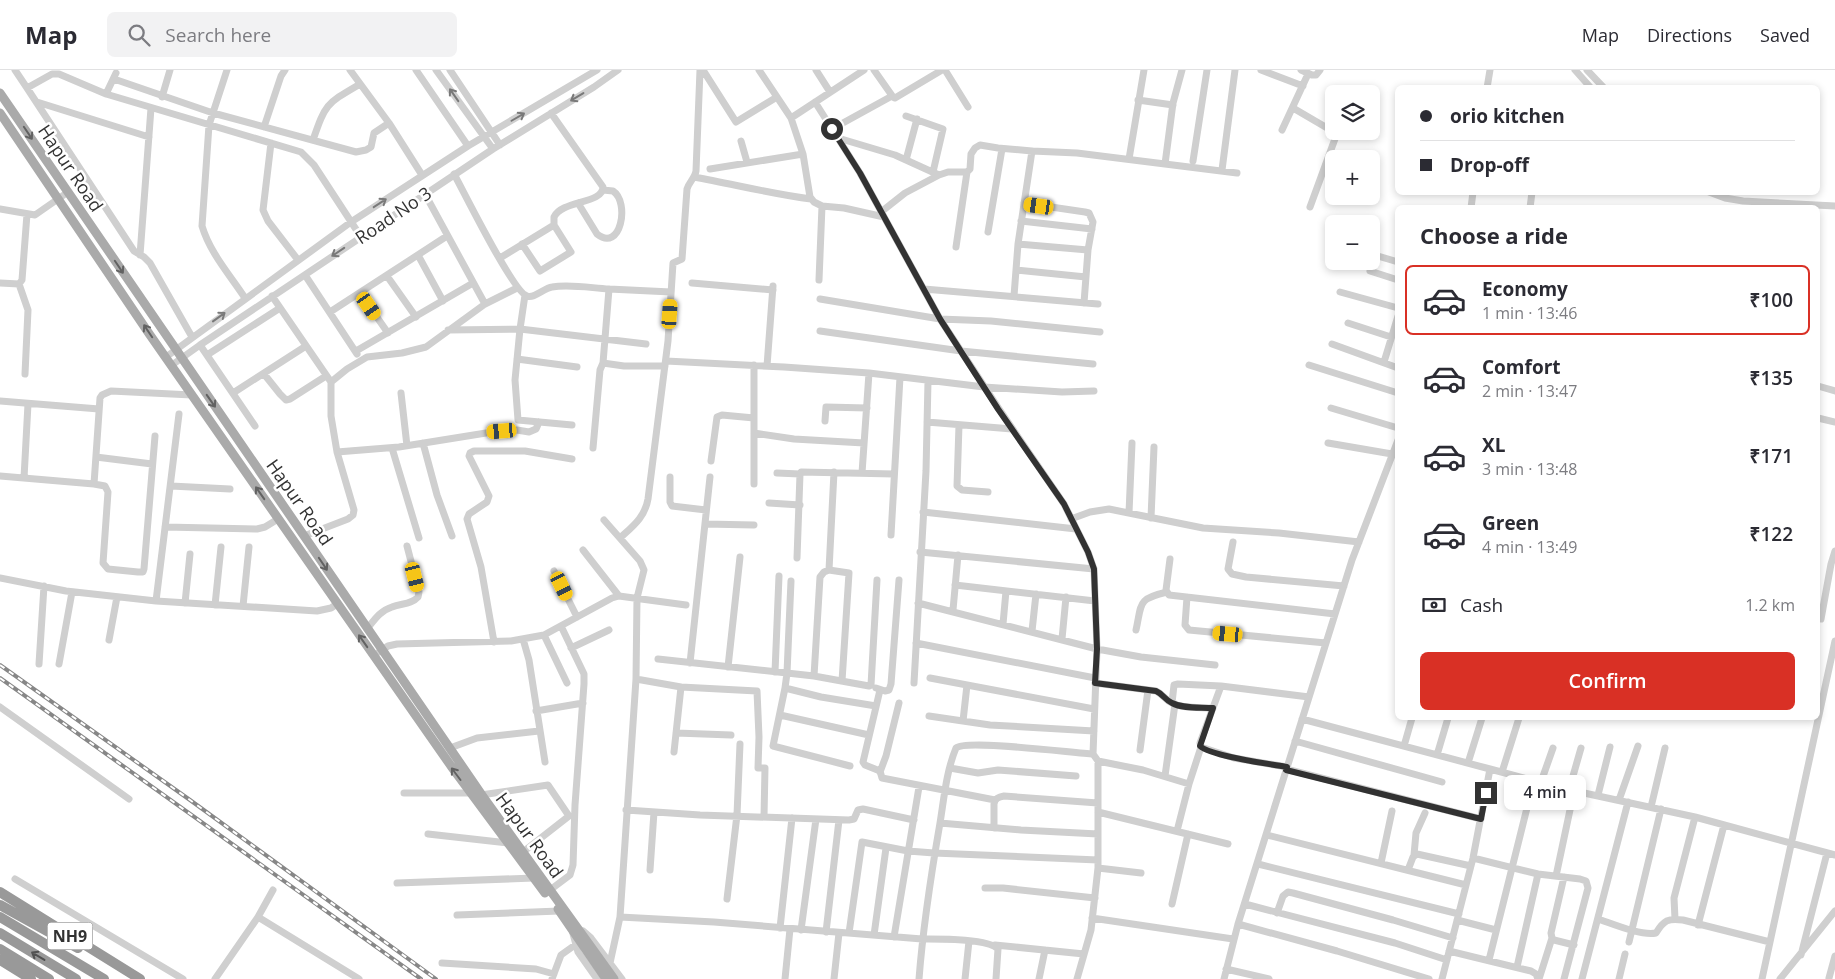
<!DOCTYPE html>
<html lang="en">
<head>
<meta charset="utf-8">
<style>
  body { margin:0; font-family:"Open Sans",sans-serif; background:#f2f2f3; color:#2b2b33; height:100vh; display:flex; flex-direction:column; font-size:19px; white-space:nowrap }
  * { box-sizing:border-box; margin:0 }
  p { font-size:16px; color:#7c7c81 }
  .icon { flex:none; width:28px; height:28px; fill:none; stroke:currentColor; stroke-width:2; stroke-linecap:round; stroke-linejoin:round }
  .map { position:relative; flex:1; overflow:hidden }
  .sheet { position:absolute; left:1395px; top:135px; width:425px; height:515px; display:flex; flex-direction:column; background:#fff; border-radius:8px; box-shadow:0 2px 8px #0003 }
  .sheet>* { flex:none }
  .banner { position:absolute; left:1395px; top:15px; width:425px; height:110px; border-radius:8px; box-shadow:0 2px 8px #0003; display:grid; align-content:center; height:110px; padding:0 25px; background:#fff }
  .fabs { position:absolute; left:1325px; top:15px; display:grid; gap:10px }
  .fabs a { display:grid; place-items:center; width:55px; height:55px; border-radius:8px; background:#fff; box-shadow:0 2px 8px #0003; font-size:25px }
  .end { position:absolute; width:22px; height:22px; margin:-11px; border:6px solid #323232; background:#fff; box-shadow:0 0 0 2px #fff }
  .from { border-radius:50% }
  .bubble { position:absolute; height:35px; border-radius:8px; background:#fff; box-shadow:0 2px 8px #0003; font-size:16px; font-weight:600; line-height:35px; text-align:center }
  .car { position:absolute; width:15px; height:30px; margin:-15px -8px; border-radius:6px; box-shadow:0 0 4px 1px #0007; background:linear-gradient(#f5c518 24%,#345 0 40%,#f5c518 0 76%,#345 0 86%,#f5c518 0) }
  .banner b { display:flex; align-items:center; gap:18px; height:48px; font-size:19px }
  .banner b+b { border-top:1px solid #e1e1e2 }
  .banner i { width:12px; height:12px; background:#2b2b33 }
  ul { padding:0; list-style:none }
  li { display:flex; align-items:center; gap:15px; height:70px; margin:0 10px 8px; padding:0 15px; border:2px solid transparent; border-radius:8px }
  li div { flex:1 }
  li b { display:block; font-size:19px }
  li em { font-style:normal; font-weight:600 }
  li.on { border-color:#d93025 }
  li>.icon { width:45px; height:45px; stroke-width:1.5 }
  h2 { padding:0 25px; font-size:22px; line-height:60px }
  .pay { display:flex; align-items:center; gap:12px; height:55px; padding:0 25px; font-size:19px }
  .pay p { margin-inline-start:auto }
  .cta { display:flex; gap:10px; margin-top:auto; padding:10px 25px }
  .cta a { flex:1; height:58px; border-radius:8px; background:#d93025; color:#fff; font-size:20px; font-weight:600; line-height:58px; text-align:center }
  header { display:flex; align-items:center; gap:30px; box-sizing:border-box; height:70px; padding:0 25px; background:#fff; border-bottom:1px solid #e1e1e2 }
  header strong { font-size:24px }
  nav { display:flex; gap:28px; margin-inline-start:auto; font-size:18px }
  .search { width:350px; height:45px; background:#f2f2f3; display:flex; align-items:center; gap:12px; box-sizing:border-box; padding:0 18px; border-radius:8px; color:#7c7c81; font-size:19px }
  .map>svg:first-child { display:block }
  .lines { fill:none; stroke-linecap:round; stroke-linejoin:round }
  .minor { stroke:#cfcfcf; stroke-width:7 }
  .major { stroke:#aaa; stroke-width:9 }
  .highway { stroke:#999; stroke-width:10 }
  .rail-casing { stroke:#878787; stroke-width:4 }
  .rail { stroke:#fff; stroke-width:2; stroke-dasharray:5.5; stroke-linecap:butt }
  .oneway { stroke:#797979 }
  .oneway2 { stroke:#626262 }
  .oneway3 { stroke:#515151 }
  .route { stroke:#323232; stroke-width:6 }
  .labels { text-anchor:middle; dominant-baseline:central; stroke-width:5; stroke-linejoin:round; paint-order:stroke }
  .shield { fill:#fff; stroke:#707070; stroke-width:1 }
  .shield-label { font-size:16px; font-weight:bold; fill:#323232 }
  .street-label { font-size:18px; fill:#323232; stroke:#fff }
</style>
</head>
<body>
<header>
<strong>Map</strong>
<div class="search"><svg class="icon" aria-label="search" viewBox="0 0 24 24"><circle cx="10" cy="10" r="6"/><path d="M15 15l6 6"/></svg>Search here</div>
<nav><a>Map</a><a>Directions</a><a>Saved</a></nav>
</header>
<div class="map">
<svg width="1835" height="909" viewBox="0 0 1835 909">
  <rect width="100%" height="100%" fill="#fff"/>
  <g class="lines">
    <path class="minor" d="M 15,0 L 27,18 L 52,4 L 59,4 L 106,24 L 116,3
      M 227,0 L 209,55 L 202,156 C 210,183 230,205 245,228
      M 350,0 L 389,53 L 422,105
      M 416,0 L 468,76
      M 436,0 L 493,79
      M 450,0 L 500,75
      M 703,0 L 736,52 L 777,27
      M 759,0 L 791,48 L 803,84 L 810,127 L 814,132 L 822,136 L 819,210
      M 816,0 L 830,22
      M 874,0 L 893,27 L 895,28 L 942,0
      M 945,0 L 968,37
      M 1261,0 L 1303,16
      M 1301,0 L 1312,5 L 1316,5 L 1320,0
      M 1575,0 L 1591,18
      M 1587,0 L 1604,18
      M 114,9 L 213,43 L 356,82 L 366,80 L 371,77 L 374,63 L 389,53
      M 27,18 L 134,181 L 144,187 L 150,193 L 192,267
      M 1487,18 L 1490,0
      M 106,24 L 301,82 L 314,95 L 361,167
      M 162,27 L 170,0
      M 1138,30 L 1173,35
      M 37,32 L 149,67
      M 815,32 L 860,103 L 940,249 L 999,339 L 1064,434 L 1088,482 L 1094,499 L 1097,579 L 1093,684 L 1098,691 L 1098,798 L 1091,860 L 1077,909
      M 1293,38 L 1334,62 L 1336,66 L 1310,137
      M 551,43 L 603,117 C 603,134 562,130 554,147 L 554,155
      M 906,46 L 943,59 L 933,102
      M 791,48 L 864,0
      M 264,57 L 281,6 L 285,0
      M 832,59 L 892,26
      M 1282,60 L 1308,4
      M 838,68 L 895,85 L 939,105 L 948,102 L 967,102 L 970,99 L 971,84 L 975,78 L 980,75 L 998,78 L 1032,81 L 1077,83 L 1237,103
      M 313,70 C 326,33 326,34 360,14
      M 741,71 L 747,92
      M 271,73 L 263,140 L 268,151 L 298,190
      M 1129,89 L 1144,0
      M 906,90 L 917,49
      M 1193,91 L 1207,0
      M 1165,94 L 1173,33 L 1182,0
      M 710,99 L 803,84
      M 1222,100 L 1235,0
      M 454,104 C 464,122 513,222 527,226 C 534,229 544,218 552,217 C 570,214 591,218 609,219 L 603,293 L 600,300 L 593,378
      M 694,107 C 733,114 772,124 811,129
      M 1709,122 L 1725,128 L 1743,131 L 1835,136
      M 578,133 L 597,164 C 621,183 630,132 613,121 L 603,120
      M 1024,133 L 1085,142 L 1089,143 L 1093,152 L 1088,180 L 1084,233
      M 822,136 L 844,138 L 884,147
      M 1471,138 L 1473,122
      M 1530,138 L 1532,122
      M 0,139 L 35,145 L 68,122
      M 881,142 L 905,123 L 939,105
      M 1021,151 L 1092,159
      M 988,162 L 1002,79
      M 1018,174 L 1088,180
      M 956,177 L 967,102
      M 1371,184 L 1398,192
      M 140,185 L 151,38
      M 418,185 L 443,231
      M 500,188 L 554,155 L 571,182 L 540,201 L 522,174
      M 1016,200 L 1086,207
      M 1370,201 L 1398,210
      M 305,205 L 357,284
      M 387,206 L 416,247
      M 0,213 L 19,214 L 22,210 L 27,144
      M 692,213 L 773,220
      M 19,214 L 28,240 L 25,304
      M 609,219 L 671,222
      M 924,219 L 1098,234
      M 1340,222 L 1398,238
      M 360,223 L 388,263
      M 525,225 L 520,259 L 646,274
      M 272,226 L 331,312 L 331,346 L 337,382 L 354,440 L 353,445 L 348,449 L 304,466
      M 1014,226 L 1018,174 L 1032,81
      M 820,229 L 940,249 L 991,251 L 1100,262
      M 485,234 L 517,218
      M 330,242 L 447,166
      M 1348,253 L 1391,267
      M 448,260 L 520,259 L 515,310 L 518,350 L 572,355
      M 820,261 L 961,281 L 1093,294
      M 1332,274 L 1398,298
      M 200,275 L 255,356
      M 356,281 L 473,213
      M 207,285 L 280,238
      M 166,287 L 351,152 L 468,76 L 597,0
      M 517,289 L 577,297
      M 666,291 L 784,297 L 869,303 L 984,317 L 1062,322 L 1094,321
      M 1384,292 L 1398,246
      M 603,293 L 624,296 L 665,296
      M 172,295 L 200,275 L 493,79 L 594,17 L 618,0
      M 754,295 L 754,414
      M 1309,295 L 1398,323
      M 767,296 L 773,216
      M 264,304 L 280,324 L 286,330 L 290,329 L 326,306
      M 331,312 L 347,299 L 367,287 L 402,283 L 426,277 L 485,234 L 425,124
      M 1818,316 L 1835,321
      M 233,323 L 306,276
      M 401,323 L 407,376
      M 0,331 L 99,339
      M 1331,338 L 1398,358
      M 1818,348 L 1835,352
      M 825,351 L 826,337 L 867,338
      M 927,352 L 1012,359
      M 959,355 L 957,416 L 962,420 L 988,422
      M 754,363 L 794,369 L 864,373
      M 155,366 L 144,499 L 143,502 L 138,502 L 108,499 L 103,493 L 108,422 L 105,416 L 94,414 L 100,328 L 102,325 L 111,321 L 192,325
      M 423,373 L 437,425 L 452,466
      M 1328,373 L 1392,384
      M 392,378 L 419,468
      M 337,382 L 399,377 L 486,363 L 517,360 L 529,362 L 536,359 L 539,352
      M 96,387 L 152,394
      M 711,391 L 717,347 L 722,345 L 754,348
      M 834,402 L 829,500 L 849,503 L 842,611
      M 777,403 L 800,404
      M 862,403 L 869,303
      M 0,406 L 94,414
      M 670,407 L 670,432 L 672,436 L 706,440
      M 24,408 L 28,334
      M 171,416 L 230,419
      M 769,433 L 800,435
      M 923,442 L 1076,459
      M 1129,443 L 1132,373
      M 1151,448 L 1154,377
      M 1071,449 L 1090,442 L 1109,439 L 1203,458 L 1279,463 L 1359,472
      M 604,450 L 640,491 L 644,500 L 637,528 L 636,609 L 620,847 L 610,893
      M 705,454 L 754,455
      M 165,457 L 257,459 L 265,457 L 278,449
      M 891,465 L 900,307
      M 620,468 C 633,456 645,447 648,429 L 668,271 L 673,193 L 682,189 L 687,119 C 689,112 695,108 696,101 L 700,0
      M 1233,472 L 1228,499 L 1232,504 L 1246,507 L 1344,516
      M 583,480 L 619,526
      M 920,482 L 1094,499
      M 797,488 L 800,404 L 801,402 L 894,404
      M 1170,489 L 1166,520 L 1169,525 L 1335,544
      M 554,501 L 577,547
      M 0,508 L 66,521 L 156,531 L 317,541 L 331,538 L 337,534
      M 955,515 L 1095,531
      M 1187,527 L 1185,555 L 1189,560 L 1326,573
      M 156,531 L 179,344
      M 185,533 L 190,484
      M 918,533 L 1097,579 L 1141,587 L 1215,595
      M 215,535 L 221,477
      M 243,536 L 249,477
      M 953,540 L 958,485
      M 1821,549 L 1831,494 L 1835,481
      M 1003,554 L 1006,521
      M 367,559 C 375,549 380,541 392,537 C 401,533 411,535 418,527 L 419,522 L 407,476
      M 1136,560 C 1142,533 1137,529 1167,522
      M 1032,561 L 1036,524
      M 544,565 L 567,613
      M 523,569 L 529,590 L 545,692
      M 1062,569 L 1066,527
      M 109,570 L 117,527
      M 494,572 L 481,497 L 467,449 L 469,444 L 487,432 L 489,426 L 469,386 L 470,383 L 474,381 L 525,381 L 572,389
      M 916,573 L 1095,608
      M 571,578 L 609,560
      M 379,582 L 388,576 L 397,574 L 511,571 L 544,565 L 612,528 L 619,526 L 686,535
      M 658,589 L 814,606 L 869,616 L 871,615 L 877,510
      M 690,593 L 710,407
      M 39,594 L 44,516
      M 59,594 L 72,522
      M 728,597 L 740,487
      M 775,602 L 779,506
      M 787,603 L 785,618 L 821,627 L 876,636
      M 787,603 L 791,511
      M 814,606 L 820,507 L 824,502 L 829,500
      M 930,608 L 1094,639
      M 636,609 L 681,617 L 674,682
      M 914,613 L 926,401 L 928,311
      M 1095,613 L 1156,621 C 1163,624 1165,630 1172,633 C 1183,639 1200,637 1213,638
      M 1221,616 L 1200,673 L 1201,677 L 1234,688 L 1287,697
      M 681,617 L 757,621 L 759,667 L 758,698 L 765,698 L 764,747
      M 785,618 L 773,676 L 850,696
      M 876,618 L 885,621 L 889,620 L 891,614 L 899,510
      M 880,620 L 863,692 L 865,695 L 880,701 L 882,708 L 995,730
      M 1172,633 L 1174,615 L 1178,614 L 1221,616 L 1309,627
      M 0,637 L 129,729
      M 536,641 L 583,633
      M 780,645 L 869,665
      M 929,646 L 990,655 L 1094,661
      M 1302,649 L 1490,699
      M 963,651 L 967,615
      M 676,663 L 731,665
      M 1295,671 L 1442,712
      M 1404,676 L 1412,648
      M 450,678 L 477,668 L 539,661
      M 1140,680 L 1148,620
      M 1437,685 L 1448,648
      M 1098,691 L 1143,700 L 1189,714
      M 1468,693 L 1482,648
      M 950,698 L 978,703 L 998,700 L 1076,706
      M 1286,699 L 1481,749
      M 880,702 L 886,686 L 899,633
      M 1502,702 L 1519,648
      M 1165,706 L 1175,634
      M 1541,712 L 1553,678
      M 1569,720 L 1581,678
      M 404,723 L 470,723
      M 481,725 L 548,715 L 569,746 L 523,782
      M 1598,725 L 1610,677
      M 1619,730 L 1638,676
      M 1651,737 L 1665,678
      M 626,740 L 700,745 L 849,750 L 854,749 L 858,740 L 863,739 L 914,750
      M 1098,742 L 1228,774
      M 940,753 L 1021,760 L 1098,764
      M 994,758 L 994,734 C 995,728 999,727 1004,726 L 1098,733
      M 1177,761 L 1189,714 L 1201,677
      M 428,764 L 508,773
      M 1267,765 L 1466,815
      M 1414,785 L 1416,763 L 1425,743
      M 1473,788 L 1538,804 L 1580,809 L 1586,811 L 1588,818 L 1564,909
      M 1381,793 L 1392,741
      M 1258,794 L 1459,844
      M 1098,798 L 1141,803
      M 650,800 L 654,742
      M 1408,800 L 1413,787 L 1417,784 L 1471,796
      M 1556,806 L 1574,721
      M 1564,807 L 1551,863 L 1552,868 L 1554,870 L 1574,875
      M 15,809 L 183,909
      M 397,813 L 534,808
      M 985,818 L 1003,818 L 1095,828
      M 550,820 L 570,805 L 573,795 L 575,735 L 584,614 L 584,604 L 561,556
      M 727,829 L 737,745 L 740,674
      M 1172,834 L 1188,764
      M 1245,834 L 1395,873 L 1447,890
      M 1277,843 L 1283,826 L 1288,822 L 1293,823 L 1393,850 L 1453,868
      M 457,845 L 559,841
      M 258,847 L 273,820
      M 620,847 L 714,852 L 922,869 C 937,869 988,868 998,879 L 996,909
      M 1092,848 L 1233,869
      M 1598,849 C 1613,854 1641,866 1656,863 C 1664,850 1668,848 1683,850 L 1770,872
      M 1675,849 L 1674,828 L 1695,747
      M 1457,850 L 1496,860
      M 1238,854 L 1337,881 L 1429,909
      M 1698,855 L 1724,755
      M 780,858 L 792,748
      M 572,860 L 578,882 L 597,909
      M 801,860 L 816,749
      M 583,861 L 591,868 L 622,909
      M 826,862 L 839,750
      M 849,863 L 862,772 L 908,781 L 934,783 L 1098,790
      M 874,865 L 886,778
      M 894,867 L 919,717
      M 1629,872 L 1661,739
      M 995,875 L 1084,884
      M 1449,881 L 1531,901 L 1536,904 L 1538,909
      M 1801,885 L 1827,783
      M 1489,890 L 1534,710
      M 442,893 L 536,899 L 554,904
      M 1517,897 L 1538,804
      M 1226,899 L 1269,909
      M 1829,908 L 1835,886
      M 215,909 L 258,847 L 359,909
      M 552,909 L 561,885 L 575,875
      M 785,909 L 790,859
      M 834,909 L 839,863
      M 919,909 C 923,857 931,805 940,753 C 944,729 946,702 956,678 C 966,669 1073,683 1093,684
      M 965,909 L 969,871
      M 1039,909 L 1045,880
      M 1224,909 L 1238,854 L 1352,490 L 1398,370
      M 1442,909 L 1473,788 L 1490,699 L 1561,718 L 1695,747 L 1835,785
      M 1539,909 L 1552,868
      M 1582,909 L 1628,732
      M 1619,909 L 1625,884
      M 1762,909 L 1835,571
      M 1780,909 L 1835,841"/>
    <path class="major" d="M 0,23 L 484,728 L 614,909
      M 0,43 L 150,265 L 451,696 L 545,823
      M 558,839 L 606,909"/>
    <path class="highway" d="M 0,822 L 140,909
      M 0,835 L 78,878
      M 0,847 L 104,909
      M 0,863 L 76,909
      M 0,879 L 49,909
      M 0,890 L 31,909"/>
    <g class="rail-casing">
      <path id="rail" d="M 0,595 L 190,730 L 436,909
        M 0,608 L 421,909"/>
    </g>
    <use href="#rail" class="rail"/>
  </g>
  <defs><path id="oneway-shaft" d="M-6 0H5M1.5-3L5.5 0L1.5 3" fill="none" stroke-width="1.6" stroke-linecap="round" stroke-linejoin="round" transform="scale(1.25)"/></defs>
  <g class="oneway">
    <use href="#oneway-shaft" transform="translate(454 25) rotate(-125)"/>
    <use href="#oneway-shaft" transform="translate(577 27) rotate(149)"/>
    <use href="#oneway-shaft" transform="translate(518 47) rotate(-30)"/>
    <use href="#oneway-shaft" transform="translate(380 133) rotate(-33)"/>
    <use href="#oneway-shaft" transform="translate(338 182) rotate(146)"/>
    <use href="#oneway-shaft" transform="translate(219 247) rotate(-36)"/>
  </g>
  <g class="oneway2">
    <use href="#oneway-shaft" transform="translate(28 63) rotate(56)"/>
    <use href="#oneway-shaft" transform="translate(119 197) rotate(56)"/>
    <use href="#oneway-shaft" transform="translate(148 261) rotate(-124)"/>
    <use href="#oneway-shaft" transform="translate(211 331) rotate(55)"/>
    <use href="#oneway-shaft" transform="translate(260 423) rotate(-125)"/>
    <use href="#oneway-shaft" transform="translate(323 494) rotate(56)"/>
    <use href="#oneway-shaft" transform="translate(363 571) rotate(-125)"/>
    <use href="#oneway-shaft" transform="translate(456 704) rotate(-127)"/>
  </g>
  <use class="oneway3" href="#oneway-shaft" transform="translate(38 886) rotate(-149)"/>
  <g class="lines">
    <path class="route" d="M 832,59 L 860,103 L 940,249 L 998,339 L 1064,434 L 1088,482 L 1094,499 L 1097,579 L 1095,613 L 1156,621 C 1163,624 1165,630 1172,633 C 1183,639 1200,637 1213,638 L 1200,676 C 1210,686 1270,694 1287,697 L 1286,700 L 1481,749 L 1486,723"/>
  </g>
  <g class="labels">
    <rect class="shield" x="47.5" y="852.5" width="45" height="27" rx="4"/>
    <g class="shield-label">
      <text x="70" y="866">NH9</text>
    </g>
    <g class="street-label">
      <text transform="translate(71 98) rotate(56)">Hapur Road</text>
      <text transform="translate(393 145) rotate(-34)">Road No 3</text>
      <text transform="translate(300 432) rotate(55)">Hapur Road</text>
      <text transform="translate(530 765) rotate(54)">Hapur Road</text>
    </g>
  </g>
</svg>
<div class="fabs">
<a><svg class="icon" aria-label="layers" viewBox="0 0 24 24"><path d="M12 4l9 5-9 5-9-5zM3 14l9 5 9-5"/></svg></a>
<a>+</a>
<a>−</a>
</div>
<i class="end from" style="left:832px;top:59px"></i>
<i class="end" style="left:1486px;top:723px"></i>
<div class="bubble" style="left:1504px;top:705px;width:82px">4 min</div>
<i class="car" style="left:1039px;top:136px;rotate:278deg"></i>
<i class="car" style="left:369px;top:236px;rotate:145deg"></i>
<i class="car" style="left:670px;top:244px;rotate:4deg"></i>
<i class="car" style="left:502px;top:361px;rotate:265deg"></i>
<i class="car" style="left:415px;top:507px;rotate:166deg"></i>
<i class="car" style="left:562px;top:516px;rotate:154deg"></i>
<i class="car" style="left:1228px;top:564px;rotate:275deg"></i>
<div class="banner">
<b><i class="from"></i>orio kitchen</b>
<b><i></i>Drop-off</b>
</div>
<section class="sheet">
<h2>Choose a ride</h2>
<ul>
<li class="on"><svg class="icon" aria-label="car" viewBox="0 0 24 24"><path d="M5 17H2v-5l4-1 3-4h7l3 4 3 1v5h-3M9 17h6M6 11h13"/><circle cx="7" cy="17" r="2"/><circle cx="17" cy="17" r="2"/></svg><div><b>Economy</b><p>1 min · 13:46</p></div><em>₹100</em></li>
<li><svg class="icon" aria-label="car" viewBox="0 0 24 24"><path d="M5 17H2v-5l4-1 3-4h7l3 4 3 1v5h-3M9 17h6M6 11h13"/><circle cx="7" cy="17" r="2"/><circle cx="17" cy="17" r="2"/></svg><div><b>Comfort</b><p>2 min · 13:47</p></div><em>₹135</em></li>
<li><svg class="icon" aria-label="car" viewBox="0 0 24 24"><path d="M5 17H2v-5l4-1 3-4h7l3 4 3 1v5h-3M9 17h6M6 11h13"/><circle cx="7" cy="17" r="2"/><circle cx="17" cy="17" r="2"/></svg><div><b>XL</b><p>3 min · 13:48</p></div><em>₹171</em></li>
<li><svg class="icon" aria-label="car" viewBox="0 0 24 24"><path d="M5 17H2v-5l4-1 3-4h7l3 4 3 1v5h-3M9 17h6M6 11h13"/><circle cx="7" cy="17" r="2"/><circle cx="17" cy="17" r="2"/></svg><div><b>Green</b><p>4 min · 13:49</p></div><em>₹122</em></li>
</ul>
<div class="pay"><svg class="icon" aria-label="cash" viewBox="0 0 24 24"><path d="M3 7h18v10H3z"/><circle cx="12" cy="12" r="2"/></svg>Cash<p>1.2 km</p></div>
<div class="cta"><a>Confirm</a></div>
</section>
</div>
</body>
</html>
